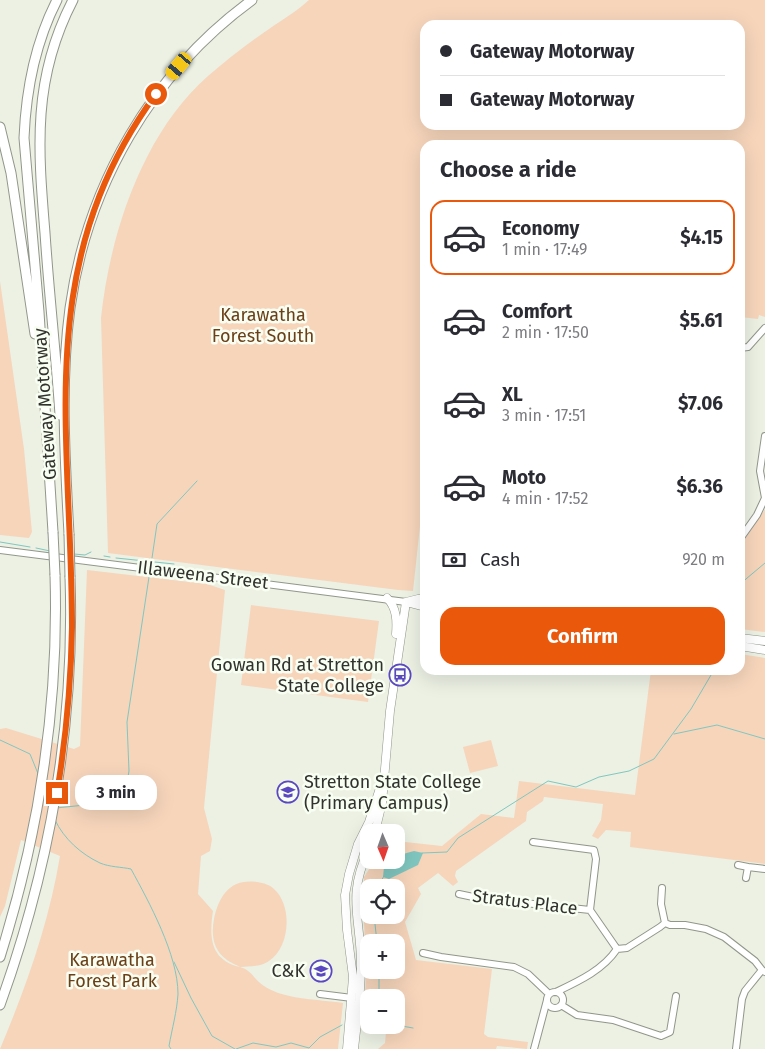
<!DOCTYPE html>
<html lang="en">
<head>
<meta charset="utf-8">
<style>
  body { margin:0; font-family:"Fira Sans",sans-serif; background:#f7f7f7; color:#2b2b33; height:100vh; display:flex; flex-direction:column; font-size:19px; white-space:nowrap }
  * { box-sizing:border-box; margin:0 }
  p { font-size:16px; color:#7c7c81 }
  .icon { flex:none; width:28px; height:28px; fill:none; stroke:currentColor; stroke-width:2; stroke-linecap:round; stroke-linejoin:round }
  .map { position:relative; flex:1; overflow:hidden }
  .side { position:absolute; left:420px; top:140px; width:325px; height:535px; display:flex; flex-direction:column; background:#fff; border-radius:15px; box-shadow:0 5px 20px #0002 }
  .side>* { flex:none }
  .top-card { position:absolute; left:420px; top:20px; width:325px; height:110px; border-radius:15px; box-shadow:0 5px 20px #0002; display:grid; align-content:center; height:110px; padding:0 20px; background:#fff }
  .needle { width:32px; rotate:178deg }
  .fabs { position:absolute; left:360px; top:824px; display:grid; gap:10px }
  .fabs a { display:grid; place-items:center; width:45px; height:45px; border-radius:10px; background:#fff; box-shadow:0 5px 20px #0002; font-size:25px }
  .end { position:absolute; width:22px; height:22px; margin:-11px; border:6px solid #ea580c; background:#fff; box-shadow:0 0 0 2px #fff }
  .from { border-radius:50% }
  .bubble { position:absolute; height:35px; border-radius:15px; background:#fff; box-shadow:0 5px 20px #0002; font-size:16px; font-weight:700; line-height:35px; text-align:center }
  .car { position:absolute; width:15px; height:30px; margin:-15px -8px; border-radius:6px; box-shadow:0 0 4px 1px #0007; background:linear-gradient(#f5c518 24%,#345 0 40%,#f5c518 0 76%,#345 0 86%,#f5c518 0) }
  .top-card b { display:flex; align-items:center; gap:18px; height:48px; font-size:19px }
  .top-card b+b { border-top:1px solid #e1e1e2 }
  .top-card i { width:12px; height:12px; background:#2b2b33 }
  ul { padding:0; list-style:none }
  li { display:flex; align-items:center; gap:15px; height:75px; margin:0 10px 8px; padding:0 10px; border:2px solid transparent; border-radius:15px }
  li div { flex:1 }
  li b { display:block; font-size:19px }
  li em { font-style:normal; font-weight:700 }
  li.active { border-color:#ea580c }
  li>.icon { width:45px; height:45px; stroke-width:1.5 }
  h2 { padding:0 20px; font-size:22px; line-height:60px }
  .pay { display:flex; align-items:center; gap:12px; height:55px; padding:0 20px; font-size:19px }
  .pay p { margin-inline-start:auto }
  .button { display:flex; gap:10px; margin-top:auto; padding:10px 20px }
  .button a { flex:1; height:58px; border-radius:15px; background:#ea580c; color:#fff; font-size:20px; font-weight:700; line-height:58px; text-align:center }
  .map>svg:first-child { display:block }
  .green { fill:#f6d5bb; fill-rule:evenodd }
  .water { fill:#80c7c0 }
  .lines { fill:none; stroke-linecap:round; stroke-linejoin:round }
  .stream { stroke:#80c7c0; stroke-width:1 }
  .minor-casing { stroke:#91968a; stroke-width:8 }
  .major-casing { stroke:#91968a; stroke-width:9 }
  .highway-casing { stroke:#91968a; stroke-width:11 }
  .minor { stroke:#fff; stroke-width:6 }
  .major { stroke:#fff; stroke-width:8 }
  .highway { stroke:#fff; stroke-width:9 }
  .highway-bridge-casing { stroke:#91968a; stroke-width:11; stroke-linecap:butt }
  .highway-bridge { stroke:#fff; stroke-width:9 }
  .route { stroke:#ea580c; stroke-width:6 }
  .labels { text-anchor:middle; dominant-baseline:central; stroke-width:5; stroke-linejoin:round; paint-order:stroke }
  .park-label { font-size:18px; fill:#6b3f17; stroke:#f9fef2 }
  .street-label { font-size:18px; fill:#30322d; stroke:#f9fef2 }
  .poi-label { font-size:18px; fill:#30322d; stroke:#f9fef2; text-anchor:end }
</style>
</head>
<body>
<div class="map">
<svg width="765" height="1049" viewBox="0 0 765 1049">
  <rect width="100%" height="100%" fill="#ecf1e4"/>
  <path class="green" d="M 309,0 L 765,0 L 765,317 L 759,315 L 758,319 L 740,317 L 740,145 L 425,145 L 425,480 L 413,591 L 398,590 L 108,553 L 101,318 C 110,233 143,133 208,76 C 228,59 248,43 269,29 C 282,20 297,11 309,0 ZM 425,25 L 740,25 L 740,125 L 425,125 Z
    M 0,281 L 24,449 L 32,532 L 29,538 L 0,535 Z
    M 765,509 L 765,632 L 740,629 L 740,546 Z
    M 87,570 L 207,584 L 225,590 L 204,808 L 212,839 L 210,851 L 201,856 L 198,894 L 213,911 C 209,937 210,960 240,967 C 237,965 231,963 227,960 C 213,950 211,935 214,919 C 219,895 231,878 257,882 C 264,883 270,885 274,889 C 293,906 290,947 269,961 C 261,967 250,966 240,967 C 252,970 254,980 264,986 C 285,1000 318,999 343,1003 L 338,1049 L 0,1049 C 26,987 49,923 60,856 L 21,840 L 5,906 L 0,917 L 0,729 L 6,728 L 74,749 L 80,746 Z
    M 251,605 L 379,621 L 368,702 L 241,685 Z
    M 740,654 L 765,658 L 765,864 L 630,847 L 631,832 L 606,830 L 598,839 L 592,836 L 601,820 L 603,804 L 544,797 L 543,801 L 527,812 L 526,821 L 456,871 L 455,876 L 458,882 L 453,886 L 438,873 L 418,888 L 421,894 L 405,922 L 416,960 L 492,969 L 484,1034 L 488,1037 L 528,1042 L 527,1049 L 497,1046 L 496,1049 L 378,1049 L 385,1043 L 386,1032 L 361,1029 L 365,1003 L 366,961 L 364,923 L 364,877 L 375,860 L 396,860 L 396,841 L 442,846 L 481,814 L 514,818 L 519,781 L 635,795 L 651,670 L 740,670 ZM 369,888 L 396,888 L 396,915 L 369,915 ZM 369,942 L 396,942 L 396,970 L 369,970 ZM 369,998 L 396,998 L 396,1025 L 369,1025 Z
    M 491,740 L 498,766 L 470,773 L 463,747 Z"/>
  <path class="water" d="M 414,851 L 423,853 L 418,865 L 389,879 L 383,877 L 384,867 L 403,854 Z"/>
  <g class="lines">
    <path class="stream" d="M 0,542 L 30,547
      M 36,548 L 50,551
      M 74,554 L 85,555 L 91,552
      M 104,556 L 110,557
      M 116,558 L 174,564
      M 152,558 L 157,524 L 197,481
      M 740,584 L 765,563
      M 674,734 L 717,725 L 765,739
      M 0,740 L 30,754 L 39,776
      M 44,792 L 49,804
      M 56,808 L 124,801 L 129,771 L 127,722 L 149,577
      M 55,820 C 64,839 81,854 100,863 C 109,867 122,867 131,869 C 149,902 178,955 178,994 C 177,1011 172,1029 169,1046 L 171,1049
      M 422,853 L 447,852 L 458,838 L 548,781 L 576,787 L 599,777 L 629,771 L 654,759 L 691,709 L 714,670
      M 377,888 L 384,876
      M 374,915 L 377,942
      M 174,962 L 191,998 L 212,1036 L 235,1049
      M 379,970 L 379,998
      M 364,1018 L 369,1015
      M 396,1025 L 413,1028
      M 236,1049 L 253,1043 L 276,1047 L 291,1043 L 309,1048 L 320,1037 L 342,1025"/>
    <g class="minor-casing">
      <path id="minor" d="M 740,348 L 748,347 L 765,328
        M 740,539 L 757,515 L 765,498 L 760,471 L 765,436
        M 0,550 L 406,602
        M 533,842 L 594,850 L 596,859 L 590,910 L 617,949
        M 738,865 L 748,867 L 746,878
        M 748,867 L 765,869
        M 662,888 L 661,904 L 665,923
        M 459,894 L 478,898 L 590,910
        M 423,953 L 441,957 L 514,967 L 528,974 L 549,994
        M 556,992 C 579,981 603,970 617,949 L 627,948 L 660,927 L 665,923 L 670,925 L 685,925 L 706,929 L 724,937 L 755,961 L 762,970 L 765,972
        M547 1000a8 8 0 1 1 16 0a8 8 0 1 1-16 0Z
        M 320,994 L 352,998
        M 561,1005 L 577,1015 L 613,1020 L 661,1036 L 670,1032 L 676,996
        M 534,1049 L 547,1000
        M 736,1049 L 742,999 L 745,991 L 762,970"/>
    </g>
    <g class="major-casing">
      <path id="major" d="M 387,598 C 397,608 397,621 396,634
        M 406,602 L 425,607
        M 406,602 L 418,599 L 425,599
        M 740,638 L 765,641
        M 740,646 L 765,650
        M 375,832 L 382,803 L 390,711 L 406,602
        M 347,1049 L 353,977 L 347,930 L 345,895 L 349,874 L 358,844 L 369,822 L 382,782
        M 354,1049 C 357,1021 361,993 361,965 C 361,917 346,897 369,849"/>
    </g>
    <g class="highway-casing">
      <path id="highway" d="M 0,127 L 11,173 L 35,334
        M 60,415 C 56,354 49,294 45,233 C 38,148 32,79 73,0
        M 53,532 L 39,312 L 24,138 C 26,90 35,43 57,0
        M 69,534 C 65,460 60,382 70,308 C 87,185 152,73 252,0
        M 0,957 C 39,833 59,705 55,575
        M 0,1005 C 50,867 75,723 70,577"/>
    </g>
    <use href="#minor" class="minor"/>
    <use href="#major" class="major"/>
    <use href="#highway" class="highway"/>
    <g class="highway-bridge-casing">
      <path id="highway-bridge" d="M 53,532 L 55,575
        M 69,534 L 70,577"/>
    </g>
    <use href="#highway-bridge" class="highway-bridge"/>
  </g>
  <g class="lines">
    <path class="route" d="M 57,793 C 66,738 71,683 72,627 C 72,433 31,265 156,94"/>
  </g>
  <defs>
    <g id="bus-ring" transform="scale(1.125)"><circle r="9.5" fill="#f9fef2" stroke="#5948c1" stroke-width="1.5"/><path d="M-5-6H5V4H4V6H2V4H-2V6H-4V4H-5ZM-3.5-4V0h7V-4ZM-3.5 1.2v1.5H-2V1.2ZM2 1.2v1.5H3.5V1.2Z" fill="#5948c1"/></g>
    <g id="school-ring" transform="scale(1.125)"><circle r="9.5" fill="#f9fef2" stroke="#5948c1" stroke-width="1.5"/><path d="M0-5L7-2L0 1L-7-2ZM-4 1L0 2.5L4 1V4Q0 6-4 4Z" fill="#5948c1"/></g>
  </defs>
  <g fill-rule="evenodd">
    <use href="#bus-ring" x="400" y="675"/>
    <use href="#school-ring" x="288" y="792"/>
    <use href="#school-ring" x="321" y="971"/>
  </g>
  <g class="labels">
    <g class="park-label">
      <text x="263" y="315">Karawatha<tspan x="263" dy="21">Forest South</tspan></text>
      <text x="112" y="960">Karawatha<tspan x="112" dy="21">Forest Park</tspan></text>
    </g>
    <g class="street-label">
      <text transform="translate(45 404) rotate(-94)">Gateway Motorway</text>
      <text transform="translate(203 575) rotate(7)">Illaweena Street</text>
      <text transform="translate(525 902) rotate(7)">Stratus Place</text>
    </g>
    <g class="poi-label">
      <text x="384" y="665">Gowan Rd at Stretton<tspan x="384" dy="21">State College</tspan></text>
      <text x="304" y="782" text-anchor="start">Stretton State College<tspan x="304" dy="21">(Primary Campus)</tspan></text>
      <text x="305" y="971">C&amp;K</text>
    </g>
  </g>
</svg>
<div class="fabs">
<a><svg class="needle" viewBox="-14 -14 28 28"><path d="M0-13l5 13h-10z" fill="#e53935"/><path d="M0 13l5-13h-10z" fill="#7c7c81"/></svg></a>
<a><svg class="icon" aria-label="locate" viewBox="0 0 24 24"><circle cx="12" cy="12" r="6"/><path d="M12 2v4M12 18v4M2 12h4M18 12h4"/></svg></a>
<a>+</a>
<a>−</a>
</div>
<i class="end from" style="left:156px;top:94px"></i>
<i class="end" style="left:57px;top:793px"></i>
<div class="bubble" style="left:75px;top:775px;width:82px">3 min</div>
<i class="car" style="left:179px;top:66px;rotate:220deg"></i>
<div class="top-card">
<b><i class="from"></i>Gateway Motorway</b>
<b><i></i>Gateway Motorway</b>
</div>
<section class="side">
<h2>Choose a ride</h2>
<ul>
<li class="active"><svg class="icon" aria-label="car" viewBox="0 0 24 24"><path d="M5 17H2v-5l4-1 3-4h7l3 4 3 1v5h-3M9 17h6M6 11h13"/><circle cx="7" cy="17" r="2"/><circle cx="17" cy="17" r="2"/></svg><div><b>Economy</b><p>1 min · 17:49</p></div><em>$4.15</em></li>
<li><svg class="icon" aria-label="car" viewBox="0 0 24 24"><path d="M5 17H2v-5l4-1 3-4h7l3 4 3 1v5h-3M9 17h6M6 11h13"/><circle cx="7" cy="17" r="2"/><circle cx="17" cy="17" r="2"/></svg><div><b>Comfort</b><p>2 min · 17:50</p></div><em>$5.61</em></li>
<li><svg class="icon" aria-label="car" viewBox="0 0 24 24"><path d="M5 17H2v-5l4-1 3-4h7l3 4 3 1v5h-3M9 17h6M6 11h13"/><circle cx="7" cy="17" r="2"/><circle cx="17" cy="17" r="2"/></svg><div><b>XL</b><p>3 min · 17:51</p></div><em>$7.06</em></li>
<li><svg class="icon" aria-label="car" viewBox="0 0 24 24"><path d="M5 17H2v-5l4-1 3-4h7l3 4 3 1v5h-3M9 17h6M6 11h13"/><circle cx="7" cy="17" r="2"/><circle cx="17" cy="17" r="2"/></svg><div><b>Moto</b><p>4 min · 17:52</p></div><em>$6.36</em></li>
</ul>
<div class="pay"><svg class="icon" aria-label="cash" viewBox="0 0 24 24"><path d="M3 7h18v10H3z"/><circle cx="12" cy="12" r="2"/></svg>Cash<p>920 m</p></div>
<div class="button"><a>Confirm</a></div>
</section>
</div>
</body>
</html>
